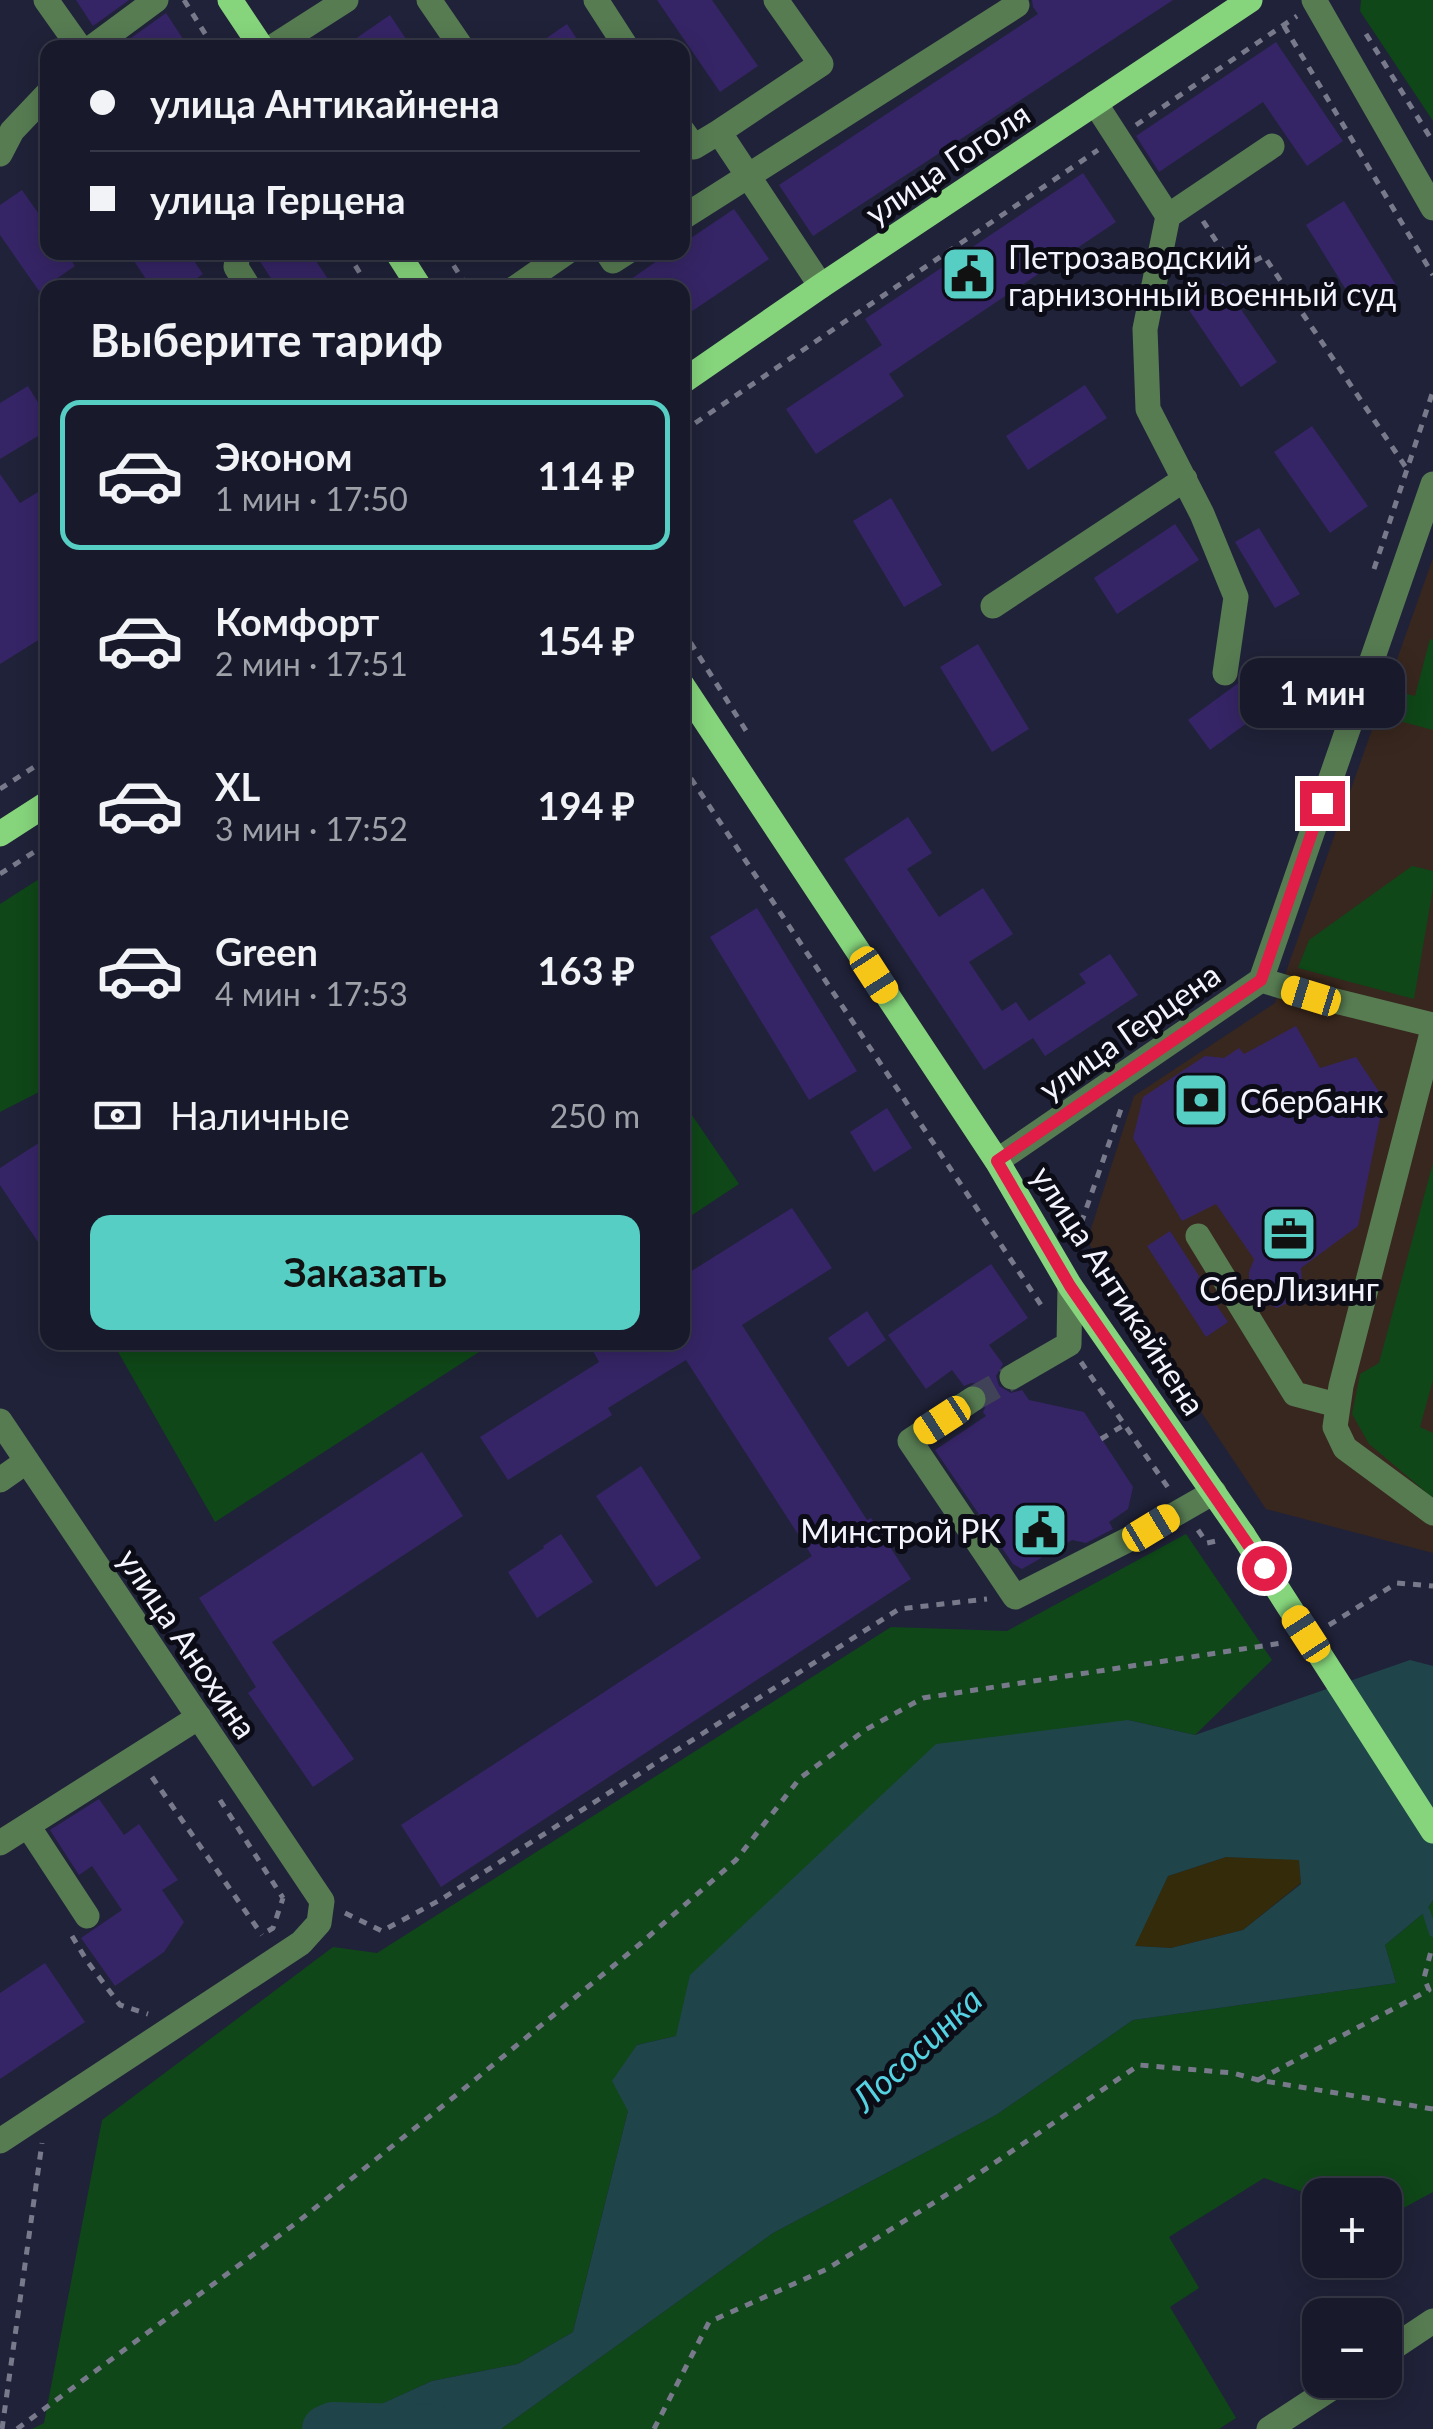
<!DOCTYPE html>
<html lang="ru">
<head>
<meta charset="utf-8">
<style>
  body { margin:0; font-family:Lato,sans-serif; background:#212333; color:#f1f3f6; height:100vh; display:flex; flex-direction:column; font-size:38px; white-space:nowrap }
  * { box-sizing:border-box; margin:0 }
  p { font-size:32px; color:#9fa1a9 }
  .icon { flex:none; width:55px; height:55px; fill:none; stroke:currentColor; stroke-width:2; stroke-linecap:round; stroke-linejoin:round }
  .map { position:relative; flex:1; overflow:hidden }
  .side { position:absolute; left:40px; top:280px; width:650px; height:1070px; display:flex; flex-direction:column; background:#181a2b; border-radius:20px; box-shadow:0 5px 25px #0003,0 0 0 2px #363847 }
  .side>* { flex:none }
  .top-card { position:absolute; left:40px; top:40px; width:650px; height:220px; border-radius:20px; box-shadow:0 5px 25px #0003,0 0 0 2px #363847; display:grid; align-content:center; height:220px; padding:0 50px; background:#181a2b }
  .fabs { position:absolute; left:1302px; top:2178px; display:grid; gap:20px }
  .fabs a { display:grid; place-items:center; width:100px; height:100px; border-radius:20px; background:#181a2b; box-shadow:0 5px 25px #0003,0 0 0 2px #363847; font-size:50px }
  .end { position:absolute; width:45px; height:45px; margin:-22px; border:12px solid #e11d48; background:#fff; box-shadow:0 0 0 5px #fff }
  .from { border-radius:50% }
  .bubble { position:absolute; height:70px; border-radius:20px; background:#181a2b; box-shadow:0 5px 25px #0003,0 0 0 2px #363847; font-size:32px; font-weight:700; line-height:70px; text-align:center }
  .car { position:absolute; width:30px; height:60px; margin:-30px -15px; border-radius:12px; box-shadow:0 0 8px 2px #0007; background:linear-gradient(#f5c518 24%,#345 0 40%,#f5c518 0 76%,#345 0 86%,#f5c518 0) }
  .top-card b { display:flex; align-items:center; gap:35px; height:95px; font-size:38px }
  .top-card b+b { border-top:2px solid #363847 }
  .top-card i { width:25px; height:25px; background:#f1f3f6 }
  ul { padding:0; list-style:none }
  li { display:flex; align-items:center; gap:30px; height:150px; margin:0 20px 15px; padding:0 30px; border:5px solid transparent; border-radius:20px }
  li div { flex:1 }
  li b { display:block; font-size:38px }
  li em { font-style:normal; font-weight:700 }
  li.active { border-color:#56cec3 }
  li>.icon { width:90px; height:90px; stroke-width:1.5 }
  h2 { padding:0 50px; font-size:45px; line-height:120px }
  .pay { display:flex; align-items:center; gap:25px; height:110px; padding:0 50px; font-size:38px }
  .pay p { margin-inline-start:auto }
  .cta { display:flex; gap:20px; margin-top:auto; padding:20px 50px }
  .cta a { flex:1; height:115px; border-radius:20px; background:#56cec3; color:#111; font-size:40px; font-weight:700; line-height:115px; text-align:center }
  .map>svg:first-child { display:block }
  .commercial { fill:#38271e }
  .green { fill:#0f4718 }
  .sand { fill:#332b0a }
  .water { fill:#1f454a; fill-rule:evenodd }
  .lines { fill:none; stroke-linecap:round; stroke-linejoin:round }
  .stream { stroke:#1f454a; stroke-width:8 }
  .river { stroke:#1f454a; stroke-width:48 }
  .building { fill:#362566 }
  .minor-tunnel { stroke:#404257; stroke-width:25; stroke-dasharray:25 12; stroke-linecap:butt }
  .path { stroke:#787a8b; stroke-width:5; stroke-dasharray:8 8; stroke-linecap:butt }
  .minor { stroke:#577c52; stroke-width:25 }
  .major { stroke:#86d57c; stroke-width:25 }
  .major-bridge { stroke:#86d57c; stroke-width:25 }
  .route { stroke:#e11d48; stroke-width:12 }
  .labels { text-anchor:middle; dominant-baseline:central; stroke-width:10; stroke-linejoin:round; paint-order:stroke }
  .street-label { font-size:32px; fill:#f3f4fe; stroke:#0c0c17 }
  .poi-label { font-size:32px; fill:#f3f4fe; stroke:#0c0c17; text-anchor:start }
  .water-label { font-size:35px; font-style:italic; fill:#55d2e2; stroke:#0c0c17 }
</style>
</head>
<body>
<div class="map">
<svg width="1433" height="2429" viewBox="0 0 1433 2429">
  <rect width="100%" height="100%" fill="#202239"/>
  <path class="commercial" d="M 1433,558 L 1433,1553 L 1266,1509 L 1087,1241 L 1134,1096 L 1275,1003 Z"/>
  <path class="green" d="M 1361,0 L 1433,0 L 1433,121 L 1360,11 Z
    M 1430,639 L 1433,640 L 1433,730 L 1392,719 L 1399,692 L 1415,696 Z
    M 1412,866 L 1433,871 L 1433,888 L 1414,999 L 1298,968 L 1309,940 Z
    M 47,874 L 47,1088 L 0,1112 L 0,904 Z
    M 683,1102 L 739,1184 L 683,1221 Z
    M 1433,1163 L 1433,1380 L 1420,1427 L 1433,1433 L 1433,1498 L 1369,1444 L 1352,1414 L 1360,1374 L 1379,1363 Z
    M 113,1343 L 493,1343 L 215,1522 Z
    M 1186,1534 L 1272,1660 L 1195,1735 L 1128,1720 L 676,2036 L 637,2045 L 628,2111 L 573,2332 L 518,2364 L 432,2381 L 334,2426 L 334,2429 L 32,2429 L 44,2423 L 102,2120 L 333,1947 L 377,1953 L 891,1627 L 1007,1631 Z
    M 1433,1900 L 1433,2192 L 1385,2218 L 1385,2195 L 1320,2195 L 1320,2198 L 1264,2178 L 1169,2237 L 1199,2288 L 1170,2307 L 1236,2418 L 1219,2429 L 501,2429 L 773,2233 L 996,2115 L 1133,2020 L 1396,1983 L 1385,1945 L 1426,1911 Z"/>
  <path class="sand" d="M 1226,1857 L 1299,1859 L 1301,1883 L 1243,1930 L 1171,1948 L 1134,1946 L 1168,1876 Z"/>
  <path class="water" d="M 1410,1660 L 1433,1666 L 1433,1900 L 1426,1911 L 1385,1945 L 1396,1983 L 1133,2020 L 996,2115 L 773,2233 L 501,2429 L 334,2429 L 333,2426 L 432,2381 L 518,2364 L 573,2332 L 628,2111 L 612,2081 L 637,2045 L 676,2036 L 690,1975 L 936,1744 L 1128,1720 L 1195,1735 ZM 1226,1857 L 1299,1860 L 1301,1884 L 1243,1930 L 1171,1948 L 1135,1946 L 1168,1876 Z"/>
  <g class="lines">
    <path class="stream" d="M 1426,1911 L 1433,1933"/>
    <path class="river" d="M 326,2429 L 333,2426 L 436,2429"/>
  </g>
  <path class="building" d="M 76,0 L 129,0 L 93,26 Z
    M 657,0 L 712,0 L 758,66 L 720,92 Z
    M 1032,0 L 1173,0 L 813,236 L 779,185 L 1038,14 L 1033,7 Z
    M 166,13 L 189,48 L 127,48 L 124,43 Z
    M 390,15 L 412,48 L 342,48 Z
    M 567,24 L 583,48 L 532,48 Z
    M 1276,42 L 1343,141 L 1307,166 L 1263,102 L 1159,172 L 1136,136 Z
    M 1083,173 L 1116,222 L 889,374 L 904,396 L 816,454 L 786,409 L 882,345 L 865,319 Z
    M 22,190 L 48,227 L 48,252 L 65,252 L 75,266 L 39,291 L 0,235 L 0,205 Z
    M 1344,201 L 1399,290 L 1361,314 L 1306,225 Z
    M 734,209 L 769,259 L 682,318 L 682,288 L 618,288 L 670,252 L 682,252 L 682,244 Z
    M 128,252 L 188,252 L 203,274 L 183,288 L 152,288 Z
    M 254,252 L 310,252 L 334,288 L 277,288 Z
    M 1223,283 L 1277,362 L 1241,387 L 1187,307 Z
    M 1085,385 L 1107,418 L 1028,470 L 1006,436 Z
    M 28,386 L 48,419 L 48,430 L 0,459 L 0,403 Z
    M 1312,426 L 1368,506 L 1330,533 L 1274,452 Z
    M 0,474 L 20,503 L 48,486 L 48,634 L 0,664 Z
    M 891,498 L 942,585 L 904,607 L 853,521 Z
    M 1175,524 L 1199,560 L 1117,614 L 1094,578 Z
    M 1259,528 L 1300,594 L 1275,608 L 1235,542 Z
    M 978,644 L 1029,729 L 992,752 L 940,667 Z
    M 1267,662 L 1288,693 L 1210,750 L 1188,720 Z
    M 908,817 L 932,853 L 907,869 L 939,917 L 983,888 L 1013,934 L 969,962 L 1002,1011 L 1016,1002 L 1029,1021 L 1086,983 L 1079,974 L 1110,954 L 1138,995 L 1045,1056 L 1033,1038 L 984,1070 L 844,859 Z
    M 757,908 L 857,1071 L 809,1100 L 710,937 Z
    M 1296,1026 L 1320,1068 L 1356,1057 L 1384,1099 L 1358,1226 L 1301,1268 L 1302,1280 L 1300,1294 L 1290,1302 L 1277,1308 L 1256,1300 L 1249,1288 L 1249,1272 L 1254,1259 L 1216,1204 L 1182,1221 L 1133,1138 L 1143,1097 L 1205,1056 L 1224,1058 L 1239,1048 L 1244,1054 Z
    M 887,1108 L 912,1148 L 874,1172 L 850,1132 Z
    M 48,1137 L 48,1257 L 0,1185 L 0,1168 Z
    M 792,1208 L 832,1268 L 742,1325 L 867,1520 L 871,1518 L 911,1579 L 441,1887 L 401,1825 L 812,1556 L 686,1360 L 608,1408 L 612,1415 L 508,1480 L 480,1437 L 599,1362 L 588,1342 L 682,1342 L 682,1277 Z
    M 1170,1231 L 1201,1279 L 1197,1277 L 1228,1322 L 1206,1337 L 1147,1246 Z
    M 991,1264 L 1028,1318 L 989,1345 L 1003,1364 L 996,1376 L 999,1386 L 1011,1393 L 1022,1390 L 1029,1400 L 1084,1412 L 1133,1487 L 1128,1509 L 1109,1522 L 1113,1529 L 1086,1543 L 1072,1540 L 1022,1569 L 1013,1564 L 935,1450 L 986,1416 L 983,1412 L 989,1399 L 987,1391 L 979,1384 L 971,1383 L 964,1386 L 952,1370 L 926,1389 L 888,1335 Z
    M 867,1311 L 886,1340 L 848,1367 L 828,1338 Z
    M 422,1452 L 463,1516 L 272,1642 L 354,1759 L 313,1787 L 248,1693 L 256,1687 L 199,1598 Z
    M 641,1466 L 701,1558 L 656,1587 L 596,1496 Z
    M 561,1534 L 593,1582 L 537,1618 L 508,1572 L 544,1548 L 543,1546 Z
    M 99,1799 L 124,1835 L 139,1824 L 178,1880 L 162,1890 L 184,1922 L 164,1952 L 115,1986 L 81,1938 L 122,1910 L 92,1866 L 79,1875 L 50,1830 Z
    M 45,1963 L 85,2022 L 0,2079 L 0,1993 Z"/>
  <g class="lines">
    <path class="minor-tunnel" d="M 973,1399 L 1012,1377"/>
    <path class="path" d="M 184,0 L 214,48
      M 1284,26 L 1433,275
      M 1366,34 L 1433,142
      M 1136,125 L 1297,16
      M 1203,221 L 1235,270 L 1264,256 L 1407,469
      M 347,252 L 369,288
      M 445,252 L 468,288
      M 682,432 L 1098,150
      M 1374,569 L 1433,391
      M 682,629 L 750,737
      M 682,765 L 1043,1308
      M 0,789 L 48,758
      M 0,874 L 48,843
      M 1059,1212 L 1122,1312
      M 1076,1238 L 1121,1109
      M 1081,1362 L 1169,1489
      M 1101,1439 L 1124,1425
      M 1198,1530 L 1207,1543 L 1216,1541
      M 1329,1625 L 1397,1583 L 1433,1586
      M 152,1777 L 262,1935
      M 220,1800 L 283,1898
      M 345,1913 L 382,1931 L 440,1900 L 899,1609 L 987,1599
      M 268,1931 L 273,1928 L 283,1898
      M 72,1936 L 87,1961 L 120,2005 L 148,2014
      M 1258,2080 L 1429,1990 L 1424,1978 L 1431,1951 L 1433,1950
      M 2,2429 L 42,2143
      M 17,2429 L 300,2220 L 460,2092 L 640,1944 L 736,1860 L 800,1778 L 865,1730 L 923,1698 L 1282,1643
      M 654,2429 L 709,2322 L 827,2269 L 959,2187 L 1139,2065 L 1233,2073 L 1258,2080 L 1433,2109"/>
    <path class="minor" d="M 46,0 L 80,48
      M 429,0 L 462,48
      M 596,0 L 627,48
      M 1314,0 L 1433,208
      M 91,48 L 156,0
      M 271,48 L 346,0
      M 1095,103 L 1168,216 L 1272,146
      M 682,130 L 694,147 L 719,132 L 821,286
      M 719,132 L 821,64 L 776,0
      M 0,154 L 12,131 L 48,93
      M 1168,216 L 1145,329 L 1148,409 L 1202,514 L 1236,597 L 1225,673
      M 682,218 L 1017,5 L 1014,0
      M 238,252 L 236,267 L 249,288
      M 607,252 L 613,261 L 627,252
      M 515,288 L 567,252
      M 993,606 L 1185,479
      M 1261,980 L 1311,995 L 1433,1025
      M 1433,1029 L 1341,1386 L 1335,1427 L 1345,1448 L 1433,1513
      M 997,1161 L 1261,980 L 1433,484
      M 1198,1236 L 1295,1394 L 1337,1405
      M 1012,1377 L 1069,1344 L 1070,1286
      M 973,1399 L 910,1441 L 1015,1597 L 1151,1528 L 1214,1492
      M 0,1421 L 322,1901 L 319,1923 L 301,1943 L 0,2141
      M 0,1480 L 27,1461
      M 28,1826 L 87,1916
      M 0,1843 L 199,1717
      M 1385,2353 L 1433,2321
      M 1269,2429 L 1344,2380"/>
    <path class="major" d="M 230,0 L 262,48
      M 397,252 L 420,288
      M 682,382 L 821,286 L 1250,0
      M 682,685 L 997,1161 L 1070,1286 L 1243,1535
      M 0,834 L 48,803"/>
    <path class="major-bridge" d="M 1243,1535 L 1433,1831"/>
  </g>
  <g class="lines">
    <path class="route" d="M 1264,1568 L 1070,1286 L 997,1161 L 1261,980 L 1322,803"/>
  </g>
  <defs>
    <g id="civic-square" transform="scale(2.875)"><rect x="-9" y="-9" width="18" height="18" rx="4" fill="#56cec3" stroke="#0c0c17"/><path d="M-.6-6.5H3V-4.5H.6V-3L4-1V1h2V6H-6V1h2V-1L-.6-3ZM-1.2 2.5V6h2.4V2.5Z" fill="#111"/></g>
    <g id="bank-square" transform="scale(2.875)"><rect x="-9" y="-9" width="18" height="18" rx="4" fill="#56cec3" stroke="#0c0c17"/><path d="M-6-4H6V4H-6ZM0-2.3a2.3 2.3 0 1 0 0 4.6a2.3 2.3 0 1 0 0-4.6Z" fill="#111"/></g>
    <g id="office-square" transform="scale(2.875)"><rect x="-9" y="-9" width="18" height="18" rx="4" fill="#56cec3" stroke="#0c0c17"/><path d="M-6-3h4V-5.5h4V-3h4V5H-6ZM-1-4.5V-3h2v-1.5ZM-6 0V1H6V0Z" fill="#111"/></g>
  </defs>
  <g fill-rule="evenodd">
    <use href="#civic-square" x="969" y="274"/>
    <use href="#bank-square" x="1201" y="1100"/>
    <use href="#office-square" x="1289" y="1234"/>
    <use href="#civic-square" x="1040" y="1530"/>
  </g>
  <g class="labels">
    <g class="street-label">
      <text transform="translate(947 163) rotate(-34)">улица Гоголя</text>
      <text transform="translate(1129 1031) rotate(-35)">улица Герцена</text>
      <text transform="translate(1119 1290) rotate(57)">улица Антикайнена</text>
      <text transform="translate(188 1643) rotate(56)">улица Анохина</text>
    </g>
    <g class="poi-label">
      <text x="1008" y="256">Петрозаводский<tspan x="1008" dy="37">гарнизонный военный суд</tspan></text>
      <text x="1240" y="1100">Сбербанк</text>
      <text x="1289" y="1288" text-anchor="middle">СберЛизинг</text>
      <text x="1001" y="1530" text-anchor="end">Минстрой РК</text>
    </g>
    <g class="water-label">
      <text transform="translate(916 2048) rotate(-43)">Лососинка</text>
    </g>
  </g>
</svg>
<div class="fabs">
<a>+</a>
<a>−</a>
</div>
<i class="end from" style="left:1264px;top:1568px"></i>
<i class="end" style="left:1322px;top:803px"></i>
<div class="bubble" style="left:1240px;top:658px;width:165px">1 мин</div>
<i class="car" style="left:874px;top:975px;rotate:147deg"></i>
<i class="car" style="left:1311px;top:996px;rotate:287deg"></i>
<i class="car" style="left:942px;top:1420px;rotate:237deg"></i>
<i class="car" style="left:1151px;top:1528px;rotate:59deg"></i>
<i class="car" style="left:1306px;top:1634px;rotate:327deg"></i>
<div class="top-card">
<b><i class="from"></i>улица Антикайнена</b>
<b><i></i>улица Герцена</b>
</div>
<section class="side">
<h2>Выберите тариф</h2>
<ul>
<li class="active"><svg class="icon" aria-label="car" viewBox="0 0 24 24"><path d="M5 17H2v-5l4-1 3-4h7l3 4 3 1v5h-3M9 17h6M6 11h13"/><circle cx="7" cy="17" r="2"/><circle cx="17" cy="17" r="2"/></svg><div><b>Эконом</b><p>1 мин · 17:50</p></div><em>114 ₽</em></li>
<li><svg class="icon" aria-label="car" viewBox="0 0 24 24"><path d="M5 17H2v-5l4-1 3-4h7l3 4 3 1v5h-3M9 17h6M6 11h13"/><circle cx="7" cy="17" r="2"/><circle cx="17" cy="17" r="2"/></svg><div><b>Комфорт</b><p>2 мин · 17:51</p></div><em>154 ₽</em></li>
<li><svg class="icon" aria-label="car" viewBox="0 0 24 24"><path d="M5 17H2v-5l4-1 3-4h7l3 4 3 1v5h-3M9 17h6M6 11h13"/><circle cx="7" cy="17" r="2"/><circle cx="17" cy="17" r="2"/></svg><div><b>XL</b><p>3 мин · 17:52</p></div><em>194 ₽</em></li>
<li><svg class="icon" aria-label="car" viewBox="0 0 24 24"><path d="M5 17H2v-5l4-1 3-4h7l3 4 3 1v5h-3M9 17h6M6 11h13"/><circle cx="7" cy="17" r="2"/><circle cx="17" cy="17" r="2"/></svg><div><b>Green</b><p>4 мин · 17:53</p></div><em>163 ₽</em></li>
</ul>
<div class="pay"><svg class="icon" aria-label="cash" viewBox="0 0 24 24"><path d="M3 7h18v10H3z"/><circle cx="12" cy="12" r="2"/></svg>Наличные<p>250 m</p></div>
<div class="cta"><a>Заказать</a></div>
</section>
</div>
</body>
</html>
